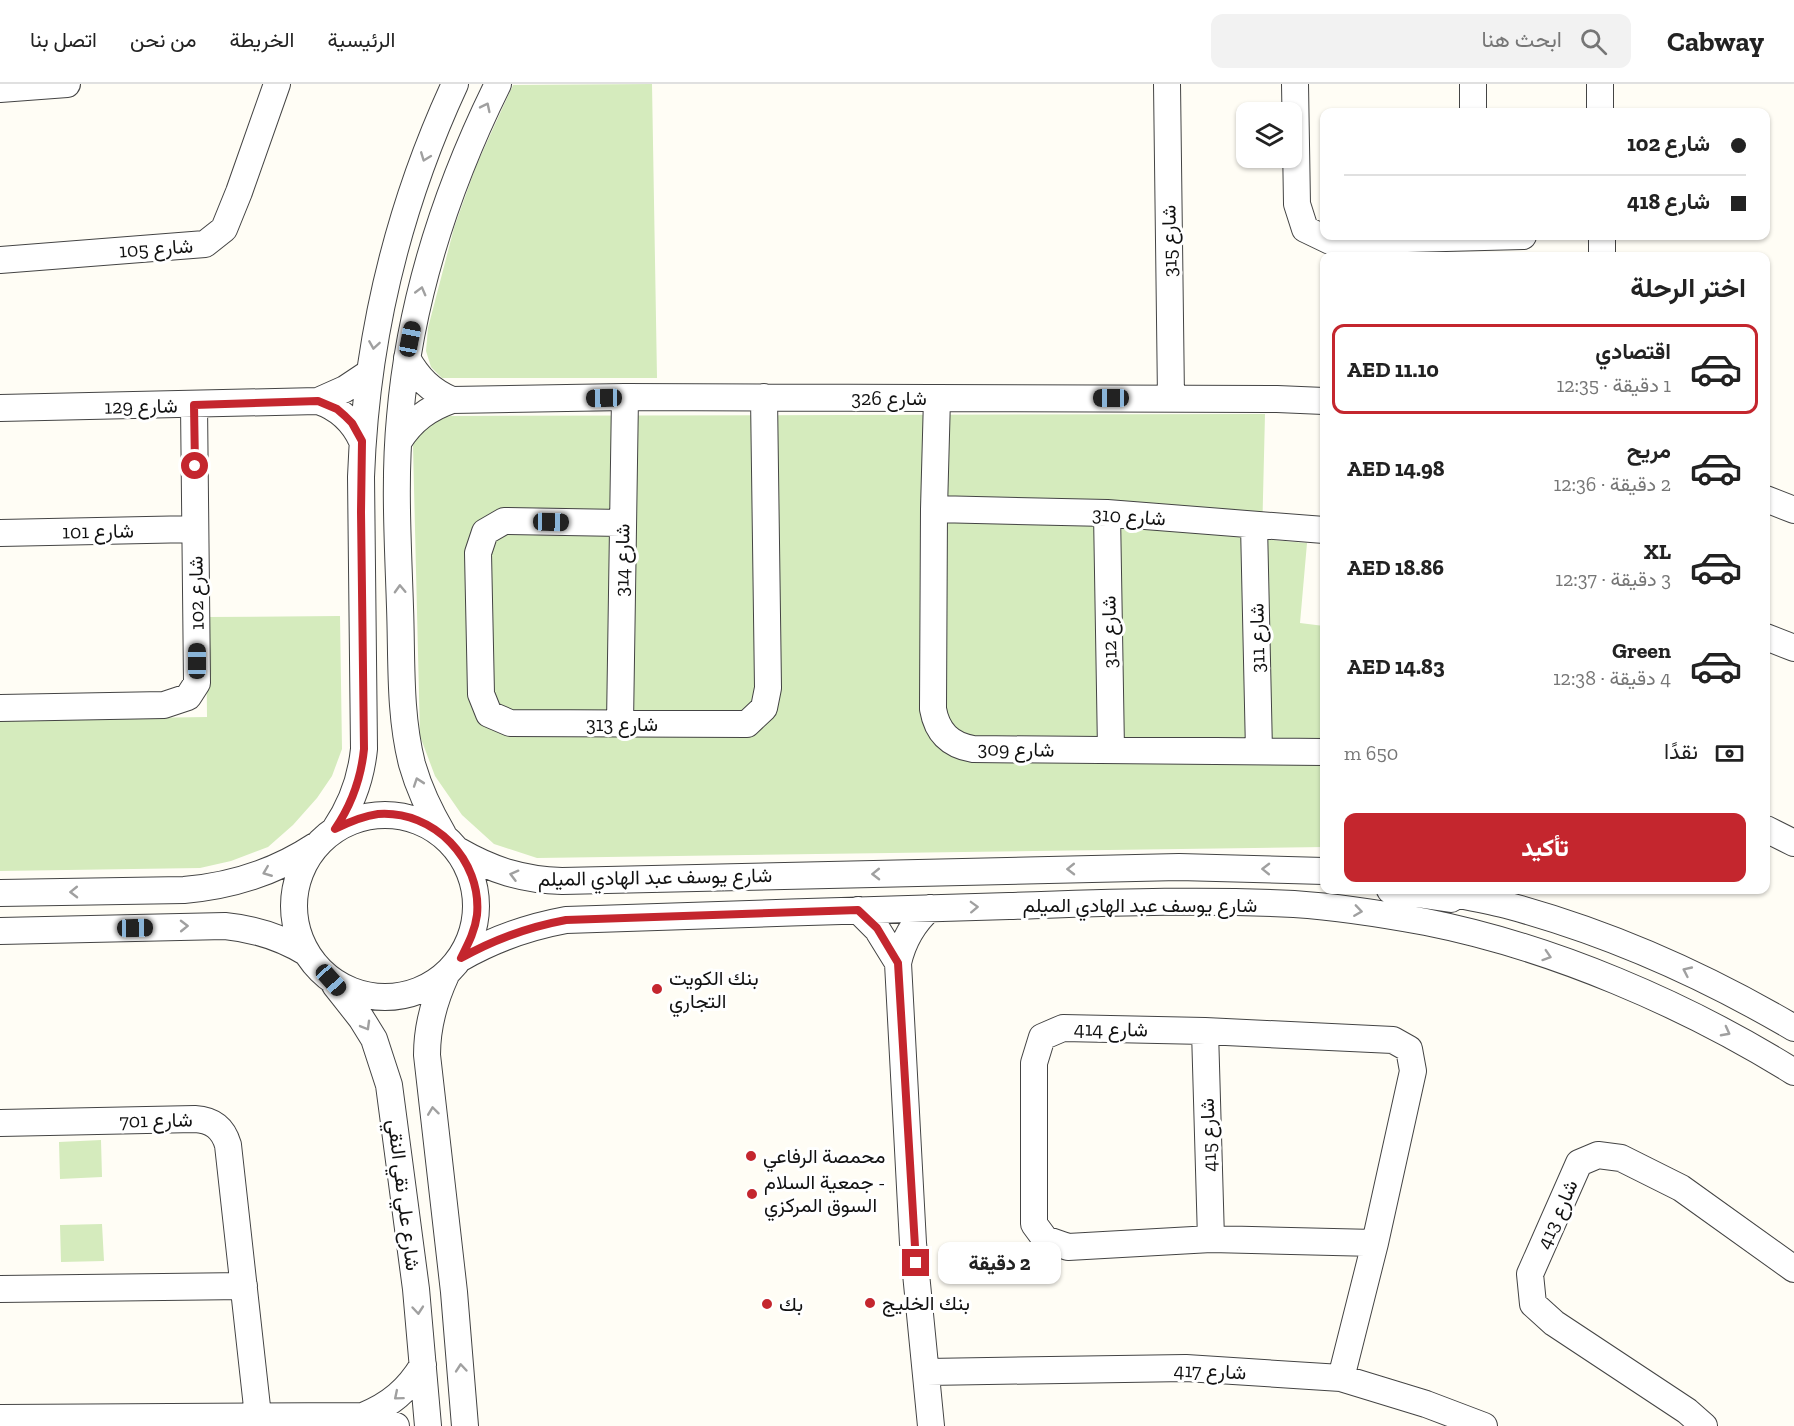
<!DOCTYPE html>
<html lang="ar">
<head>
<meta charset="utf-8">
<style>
  body { margin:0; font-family:"Zilla Slab",Vazirmatn,serif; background:#f2f2f2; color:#222; direction:rtl; height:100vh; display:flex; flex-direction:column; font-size:22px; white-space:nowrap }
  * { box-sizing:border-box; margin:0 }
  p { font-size:20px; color:#767676 }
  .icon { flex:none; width:33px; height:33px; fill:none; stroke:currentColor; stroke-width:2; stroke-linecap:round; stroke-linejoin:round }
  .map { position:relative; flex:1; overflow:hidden; direction:ltr }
  .panel { position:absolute; left:1320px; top:168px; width:450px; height:642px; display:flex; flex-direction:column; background:#fff; border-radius:12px; box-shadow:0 2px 4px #0004; direction:rtl }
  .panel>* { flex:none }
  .guide { position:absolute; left:1320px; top:24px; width:450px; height:132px; border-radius:12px; box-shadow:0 2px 4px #0004; direction:rtl; display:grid; align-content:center; height:132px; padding:0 24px; background:#fff }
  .fabs { position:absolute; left:1236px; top:18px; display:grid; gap:12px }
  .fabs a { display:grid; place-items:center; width:66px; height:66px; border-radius:12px; background:#fff; box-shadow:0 2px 4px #0004; font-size:30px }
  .end { position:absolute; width:27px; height:27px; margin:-14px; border:8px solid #c4262e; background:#fff; box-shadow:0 0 0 3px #fff }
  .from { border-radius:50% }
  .bubble { position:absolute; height:42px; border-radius:12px; background:#fff; box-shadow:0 2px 4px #0004; font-size:20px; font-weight:800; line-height:42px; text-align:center; direction:rtl }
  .car { position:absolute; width:18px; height:36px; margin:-18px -9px; border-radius:8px; box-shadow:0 0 4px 2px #0007; background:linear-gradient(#222 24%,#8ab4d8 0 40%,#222 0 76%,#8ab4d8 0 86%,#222 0) }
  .guide b { display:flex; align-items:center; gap:21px; height:57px; font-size:22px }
  .guide b+b { border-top:2px solid #e0e0e0 }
  .guide i { width:15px; height:15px; background:#222 }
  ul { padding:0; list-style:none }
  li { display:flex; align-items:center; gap:18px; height:90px; margin:0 12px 9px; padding:0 12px; border:3px solid transparent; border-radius:12px }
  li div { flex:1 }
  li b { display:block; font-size:22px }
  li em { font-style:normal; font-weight:800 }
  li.current { border-color:#c4262e }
  li>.icon { width:54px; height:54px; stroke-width:1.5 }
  h2 { padding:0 24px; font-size:27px; line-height:72px }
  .pay { display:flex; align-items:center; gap:15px; height:66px; padding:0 24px; font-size:22px }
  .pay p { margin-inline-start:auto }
  .button { display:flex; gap:12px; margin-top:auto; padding:12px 24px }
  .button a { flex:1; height:69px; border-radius:12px; background:#c4262e; color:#fff; font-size:24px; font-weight:800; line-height:69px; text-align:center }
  header { display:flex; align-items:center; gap:36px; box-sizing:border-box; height:84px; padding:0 30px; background:#fff; border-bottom:2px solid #e0e0e0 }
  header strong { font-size:28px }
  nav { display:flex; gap:33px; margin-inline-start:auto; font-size:21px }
  .search { width:420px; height:54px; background:#f2f2f2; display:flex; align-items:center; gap:15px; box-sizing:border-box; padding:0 21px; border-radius:12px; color:#767676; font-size:22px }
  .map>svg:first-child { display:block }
  .green { fill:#d5ebbd }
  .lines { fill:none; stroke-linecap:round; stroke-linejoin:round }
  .minor-casing { stroke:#444; stroke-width:28 }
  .minor { stroke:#fff; stroke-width:26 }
  .oneway { stroke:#a0a0a0 }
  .route { stroke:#c4262e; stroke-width:8 }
  .poi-dot { fill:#c4262e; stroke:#fff; stroke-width:2 }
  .labels { text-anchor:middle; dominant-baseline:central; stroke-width:6; stroke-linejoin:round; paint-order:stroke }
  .street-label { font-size:20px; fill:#111; stroke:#fff }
  .poi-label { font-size:20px; fill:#111; stroke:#fff; text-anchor:start }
</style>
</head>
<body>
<header>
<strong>Cabway</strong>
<div class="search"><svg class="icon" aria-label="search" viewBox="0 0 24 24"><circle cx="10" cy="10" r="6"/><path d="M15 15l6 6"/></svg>ابحث هنا</div>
<nav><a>الرئيسية</a><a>الخريطة</a><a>من نحن</a><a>اتصل بنا</a></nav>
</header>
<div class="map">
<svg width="1794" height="1342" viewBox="0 0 1794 1342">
  <rect width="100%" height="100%" fill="#fffdf5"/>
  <path class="green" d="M 652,0 L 657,294 L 442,294 L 431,283 L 426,267 L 428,244 L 454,144 L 476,82 L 513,1 Z
    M 1265,330 L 1262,455 L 1307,459 L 1300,539 L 1324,542 L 1324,763 L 537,774 L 494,760 L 462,731 L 435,692 L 420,652 L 413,362 C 419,341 431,334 451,332 Z
    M 340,532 L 342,665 L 332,692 L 317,714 L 293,741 L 268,763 L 231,777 L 200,784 L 0,787 L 0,636 L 207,633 L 206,533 Z
    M 101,1056 L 102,1093 L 60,1095 L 59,1058 Z
    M 102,1140 L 104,1177 L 61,1178 L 60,1141 Z"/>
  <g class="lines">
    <g class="minor-casing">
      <path id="minor" d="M 1167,0 L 1171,314
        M 1295,0 L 1297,120 L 1305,145 L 1330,157 L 1523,152
        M 1473,0 L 1473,28
        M 1600,0 L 1600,28
        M 0,5 L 67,0
        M 1602,152 L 1602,172
        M 0,176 L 205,160 L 224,145 L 239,108 L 277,0
        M 407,274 C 418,294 431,307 452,316
        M 937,314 L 934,425 L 933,625 C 937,648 950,661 973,665 L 1324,668
        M 318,317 C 339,324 353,337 362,357
        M 0,324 L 318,317 L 345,305 L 369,289
        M 399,357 C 412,336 429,324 452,316 L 625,313 L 1277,315 L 1324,317
        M 1766,415 L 1794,426
        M 934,425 L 1107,429 L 1324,446
        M 1107,429 L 1111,666
        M 622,439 L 504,437 L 485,448 L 478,469 L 481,610 L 489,630 L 510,639 L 747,640 L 764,624 L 768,604 L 764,313
        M 1254,441 L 1259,667
        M 0,449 L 195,445
        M 1766,553 L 1794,564
        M 0,624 L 164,621 L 188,613 L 197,599 L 194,321
        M 620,640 L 625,313
        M294 822a91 91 0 1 1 182 0a91 91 0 1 1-182 0Z
        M 335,745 C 352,720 361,695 364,665 L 361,393 C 366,257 398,123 455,0
        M 1766,745 L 1794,759
        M 443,750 C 430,728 419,705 412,680 C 399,629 402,575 400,523 C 398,460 394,396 400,333 C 410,216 446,105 498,0
        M 459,767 C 492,786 523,796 562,797 L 1179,783 L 1324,787
        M 1390,806 L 1451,815
        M 1434,806 C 1458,811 1482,815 1506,821 C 1607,848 1704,891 1794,944
        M 0,809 L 184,806 C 232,802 274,789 315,762
        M 930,824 C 913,839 903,857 898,879 L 913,1159 L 931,1342
        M 858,826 L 877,845 L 898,879
        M 0,847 L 225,842 C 255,845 281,853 307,869
        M 461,874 C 494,855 528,843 566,836 C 714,831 861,826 1009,822 C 1103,819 1201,815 1294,820 C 1338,823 1383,830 1426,838 C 1552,863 1685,920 1794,988
        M 446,891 C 434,917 427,942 427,971 L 454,1208 L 465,1342
        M 335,901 L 361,934 L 374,955 L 389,1001 L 416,1205 L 428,1342
        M 1205,947 L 1211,1155
        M 0,1039 L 195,1035 C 212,1036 223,1044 228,1061 L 258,1332
        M 0,1205 L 244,1202
        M 927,1288 L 1186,1284 L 1341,1294 L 1426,1320 L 1484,1342
        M 1341,1294 L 1375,1159 L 1413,987 L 1409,965 L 1393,956 L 1205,947 L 1063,944 L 1042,953 L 1034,979 L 1034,1140 L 1045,1155 L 1068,1163 L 1211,1155 L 1375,1159
        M 363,1332 C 390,1321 408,1306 423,1281
        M 0,1334 L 363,1332 L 377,1334 L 396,1342
        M 1704,1342 L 1687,1327 L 1554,1239 L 1533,1220 L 1530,1190 L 1579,1079 L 1598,1071 L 1621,1074 L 1681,1104 L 1794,1185"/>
    </g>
    <use href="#minor" class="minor"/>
  </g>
  <defs><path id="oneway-chevron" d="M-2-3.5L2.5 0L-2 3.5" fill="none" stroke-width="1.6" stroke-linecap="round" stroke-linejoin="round" transform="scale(1.5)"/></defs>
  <g class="oneway">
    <use href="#oneway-chevron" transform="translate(486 23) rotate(-64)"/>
    <use href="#oneway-chevron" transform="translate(425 73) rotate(111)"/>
    <use href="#oneway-chevron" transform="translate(421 207) rotate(-75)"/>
    <use href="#oneway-chevron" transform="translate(374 261) rotate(99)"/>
    <use href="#oneway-chevron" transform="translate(400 505) rotate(-92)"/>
    <use href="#oneway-chevron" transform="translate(418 698) rotate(-109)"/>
    <use href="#oneway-chevron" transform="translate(1071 785) rotate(179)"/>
    <use href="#oneway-chevron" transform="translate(1266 785) rotate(-179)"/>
    <use href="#oneway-chevron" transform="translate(267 788) rotate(158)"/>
    <use href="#oneway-chevron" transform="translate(876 790) rotate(179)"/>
    <use href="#oneway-chevron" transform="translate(514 791) rotate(-165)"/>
    <use href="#oneway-chevron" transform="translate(74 808) rotate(179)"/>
    <use href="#oneway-chevron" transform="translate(974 823) rotate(-2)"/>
    <use href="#oneway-chevron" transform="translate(1358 827) rotate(8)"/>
    <use href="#oneway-chevron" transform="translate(184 842) rotate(-1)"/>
    <use href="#oneway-chevron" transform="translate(1547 872) rotate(18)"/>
    <use href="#oneway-chevron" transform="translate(1687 887) rotate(-155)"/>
    <use href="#oneway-chevron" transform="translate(366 942) rotate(60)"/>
    <use href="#oneway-chevron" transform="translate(1726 948) rotate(28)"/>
    <use href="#oneway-chevron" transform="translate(433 1027) rotate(-97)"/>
    <use href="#oneway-chevron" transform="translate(418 1226) rotate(85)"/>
    <use href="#oneway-chevron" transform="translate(461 1284) rotate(-95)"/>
    <use href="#oneway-chevron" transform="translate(398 1312) rotate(140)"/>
  </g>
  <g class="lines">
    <path class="route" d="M 195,382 L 194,321 L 318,317 L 337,325 L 345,332 L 352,339 L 362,357 L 361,428 L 364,665 C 361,695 352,720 335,745 C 349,738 363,732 378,730 C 434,726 482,776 477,831 C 475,847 468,860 461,874 C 495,855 528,843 566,836 L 858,826 L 877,844 L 898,879 L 916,1179"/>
  </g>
  <g class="poi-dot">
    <circle cx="657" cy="905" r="6"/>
    <circle cx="751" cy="1072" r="6"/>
    <circle cx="752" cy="1110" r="6"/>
    <circle cx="870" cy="1219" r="6"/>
    <circle cx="767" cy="1220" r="6"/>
  </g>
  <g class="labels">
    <g class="street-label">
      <text transform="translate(1169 157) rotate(-91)">شارع 315</text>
      <text transform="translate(156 164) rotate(-4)">شارع 105</text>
      <text x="889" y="314">شارع 326</text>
      <text transform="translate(141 322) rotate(-1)">شارع 129</text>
      <text transform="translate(1129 432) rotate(4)">شارع 310</text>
      <text transform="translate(98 447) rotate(-1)">شارع 101</text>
      <text transform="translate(622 476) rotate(-89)">شارع 314</text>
      <text transform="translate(196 509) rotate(-91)">شارع 102</text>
      <text transform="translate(1109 548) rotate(-91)">شارع 312</text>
      <text transform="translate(1257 554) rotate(-91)">شارع 311</text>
      <text x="622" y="640">شارع 313</text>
      <text transform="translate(1016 665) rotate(1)">شارع 309</text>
      <text transform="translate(655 793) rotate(-1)">شارع يوسف عبد الهادي الميلم</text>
      <text x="1140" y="821">شارع يوسف عبد الهادي الميلم</text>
      <text transform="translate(1111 945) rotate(1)">شارع 414</text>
      <text transform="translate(156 1036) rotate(-1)">شارع 701</text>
      <text transform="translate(1208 1051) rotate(-92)">شارع 415</text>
      <text transform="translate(404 1111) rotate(83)">شارع علي نقي النقي</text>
      <text transform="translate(1557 1130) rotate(-66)">شارع 413</text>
      <text transform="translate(1210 1287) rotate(2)">شارع 417</text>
    </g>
    <g class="poi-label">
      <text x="669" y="894">بنك الكويت<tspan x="669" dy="23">التجاري</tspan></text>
      <text x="763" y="1072">محمصة الرفاعي</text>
      <text x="764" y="1098">جمعية السلام -<tspan x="764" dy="23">السوق المركزي</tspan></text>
      <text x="882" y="1219">بنك الخليج</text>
      <text x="779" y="1220">بك</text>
    </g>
  </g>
</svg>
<div class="fabs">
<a><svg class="icon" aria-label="layers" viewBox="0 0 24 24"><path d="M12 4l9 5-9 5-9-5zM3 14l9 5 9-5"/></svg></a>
</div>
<i class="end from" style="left:195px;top:382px"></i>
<i class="end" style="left:916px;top:1179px"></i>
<div class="bubble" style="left:938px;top:1158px;width:123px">2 دقيقة</div>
<i class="car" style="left:410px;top:255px;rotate:11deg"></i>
<i class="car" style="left:604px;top:314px;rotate:269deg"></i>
<i class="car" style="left:1111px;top:314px;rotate:270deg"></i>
<i class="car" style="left:551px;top:438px;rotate:91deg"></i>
<i class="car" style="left:197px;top:577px;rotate:0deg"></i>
<i class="car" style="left:135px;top:844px;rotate:89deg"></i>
<i class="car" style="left:331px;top:896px;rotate:138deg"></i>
<div class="guide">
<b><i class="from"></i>شارع 102</b>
<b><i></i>شارع 418</b>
</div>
<section class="panel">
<h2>اختر الرحلة</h2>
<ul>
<li class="current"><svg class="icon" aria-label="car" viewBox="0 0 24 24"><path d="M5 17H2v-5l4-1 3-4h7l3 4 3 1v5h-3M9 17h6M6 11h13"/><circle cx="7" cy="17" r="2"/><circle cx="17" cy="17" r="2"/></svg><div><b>اقتصادي</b><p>1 دقيقة · 12:35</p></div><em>AED 11.10</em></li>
<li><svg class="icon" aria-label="car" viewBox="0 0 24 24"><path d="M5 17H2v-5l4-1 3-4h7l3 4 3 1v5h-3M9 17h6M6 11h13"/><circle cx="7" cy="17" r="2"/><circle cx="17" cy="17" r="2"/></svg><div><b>مريح</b><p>2 دقيقة · 12:36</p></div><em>AED 14.98</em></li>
<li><svg class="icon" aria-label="car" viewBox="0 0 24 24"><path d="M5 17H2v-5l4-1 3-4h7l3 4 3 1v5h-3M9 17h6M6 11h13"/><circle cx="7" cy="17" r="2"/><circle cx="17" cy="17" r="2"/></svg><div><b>XL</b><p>3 دقيقة · 12:37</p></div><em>AED 18.86</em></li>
<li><svg class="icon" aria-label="car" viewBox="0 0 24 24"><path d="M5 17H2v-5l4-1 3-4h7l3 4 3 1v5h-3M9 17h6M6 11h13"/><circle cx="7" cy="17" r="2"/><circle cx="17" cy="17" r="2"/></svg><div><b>Green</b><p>4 دقيقة · 12:38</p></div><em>AED 14.83</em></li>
</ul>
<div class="pay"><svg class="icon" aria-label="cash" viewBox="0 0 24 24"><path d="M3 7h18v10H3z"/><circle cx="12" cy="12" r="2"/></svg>نقدًا<p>650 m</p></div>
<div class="button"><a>تأكيد</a></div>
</section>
</div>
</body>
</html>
